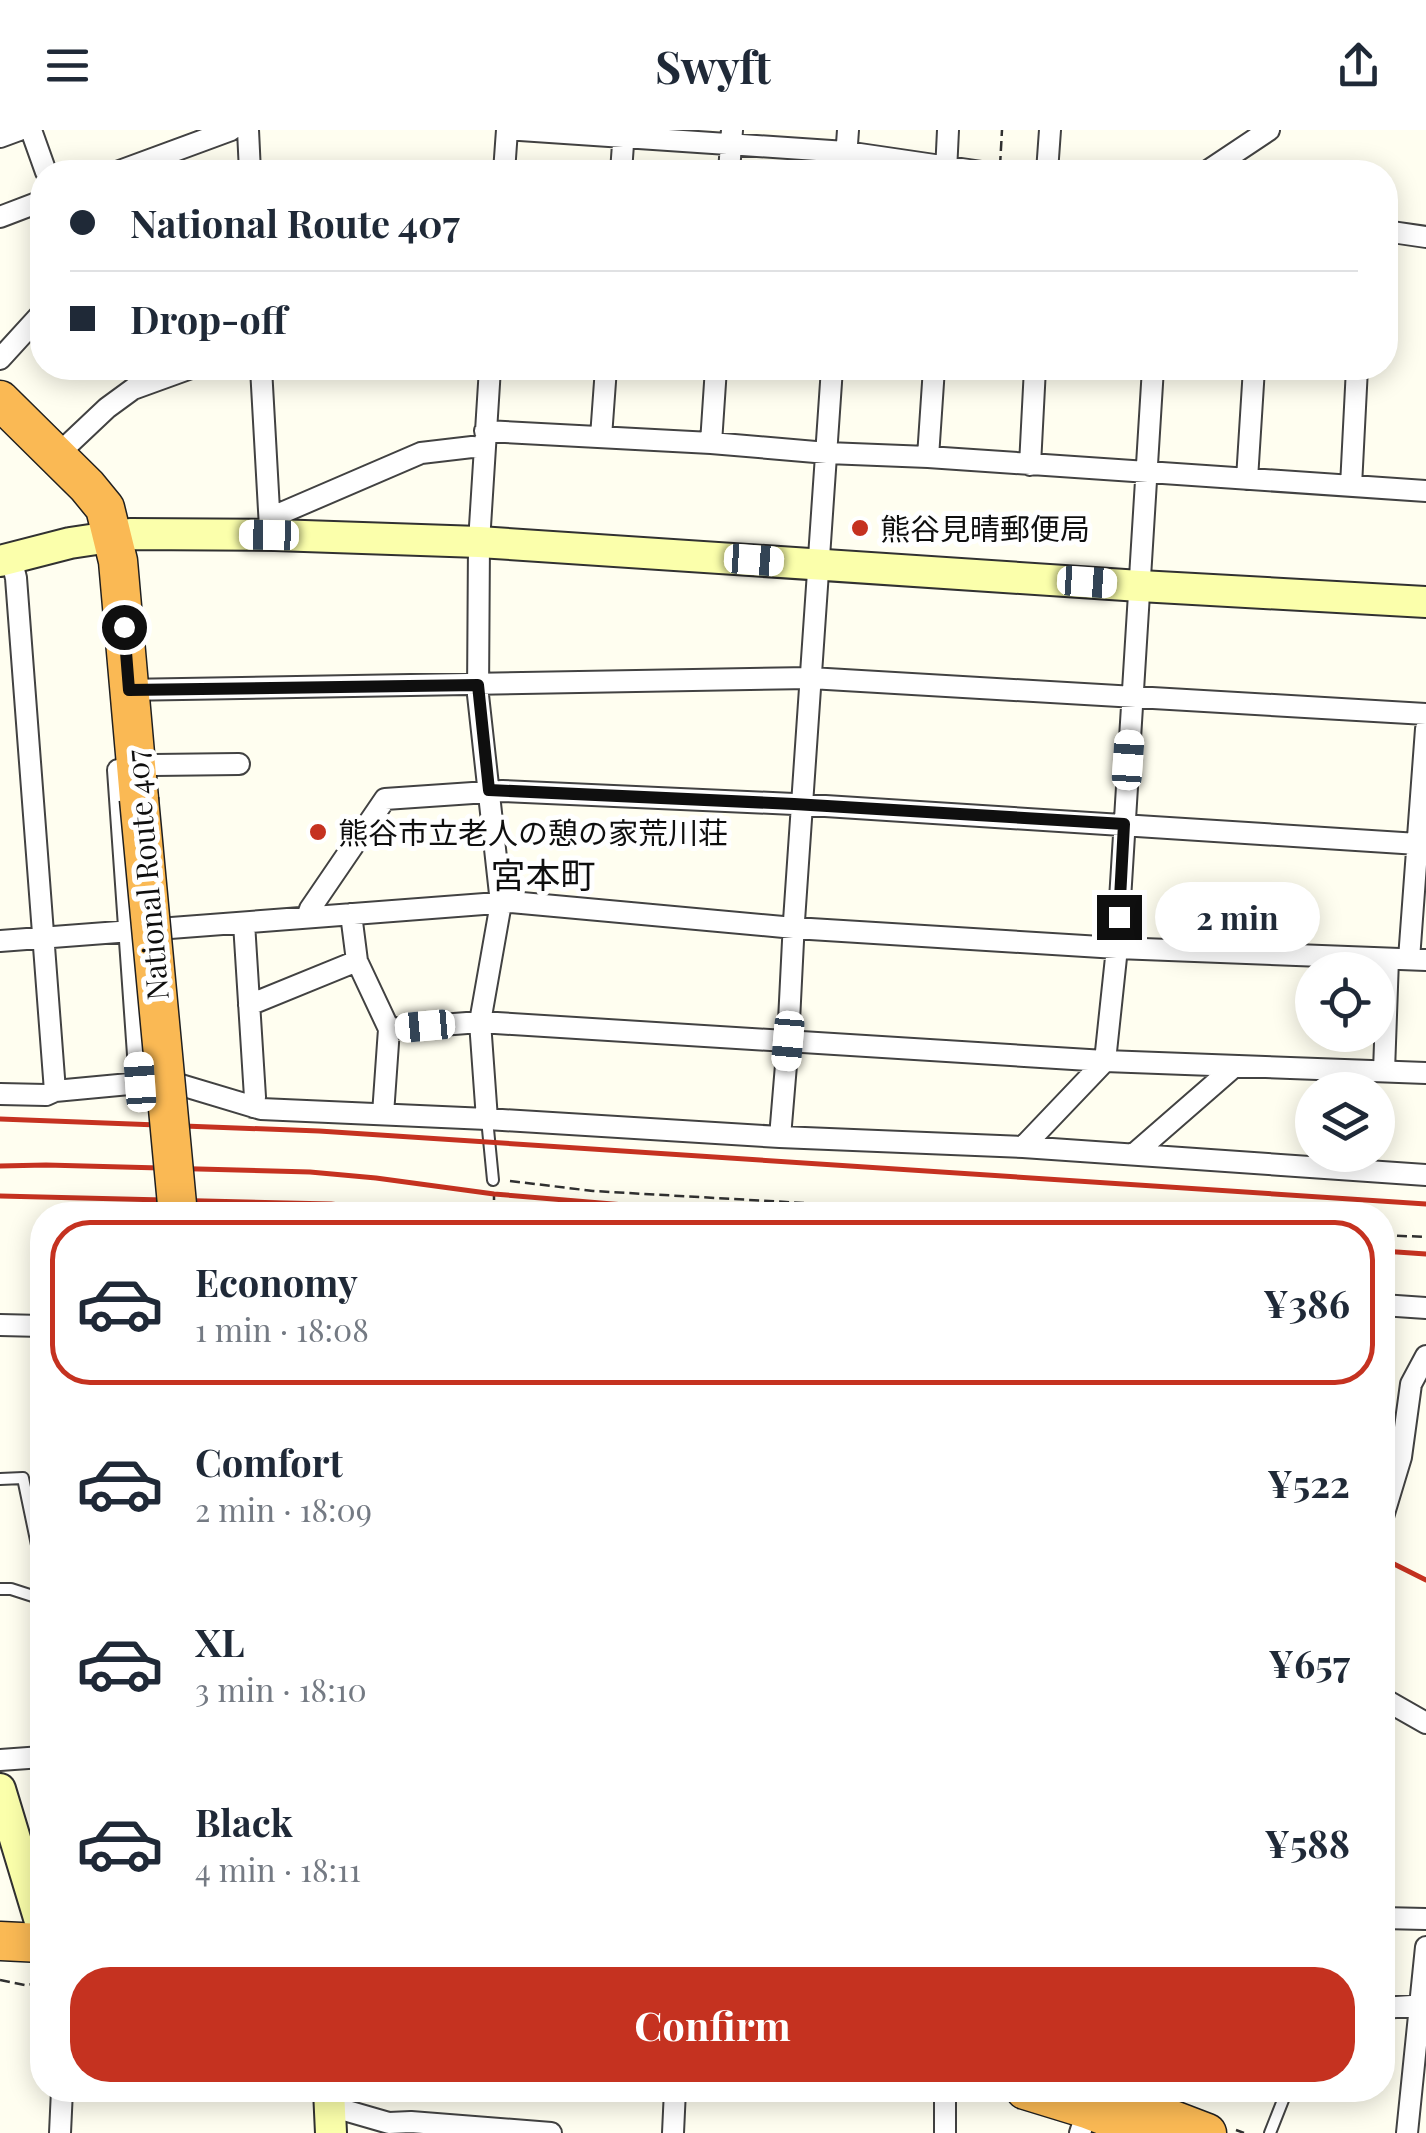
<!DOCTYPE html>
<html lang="en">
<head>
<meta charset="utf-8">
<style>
  body { margin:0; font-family:"Playfair Display","Noto Sans JP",serif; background:#f2f2f3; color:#1f2937; height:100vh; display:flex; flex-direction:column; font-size:38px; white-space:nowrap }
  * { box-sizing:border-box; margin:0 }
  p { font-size:32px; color:#747a83 }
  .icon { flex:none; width:55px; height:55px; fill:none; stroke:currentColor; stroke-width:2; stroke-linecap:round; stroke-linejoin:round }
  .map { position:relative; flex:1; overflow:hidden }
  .details { position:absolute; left:30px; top:1072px; width:1365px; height:900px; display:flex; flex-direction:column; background:#fff; border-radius:40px; box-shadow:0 5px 25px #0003 }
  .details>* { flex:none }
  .banner { position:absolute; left:30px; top:30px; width:1368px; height:220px; border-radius:40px; box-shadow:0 5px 25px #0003; display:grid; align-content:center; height:220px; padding:0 40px; background:#fff }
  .controls { position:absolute; left:1295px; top:822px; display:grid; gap:20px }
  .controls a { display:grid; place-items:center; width:100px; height:100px; border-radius:50%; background:#fff; box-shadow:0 5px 25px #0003; font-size:50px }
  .end { position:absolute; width:45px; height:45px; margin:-22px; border:12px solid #0f0f0f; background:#fff; box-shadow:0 0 0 5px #fff }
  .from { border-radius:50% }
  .bubble { position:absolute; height:70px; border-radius:35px; background:#fff; box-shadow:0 5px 25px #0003; font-size:32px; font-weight:700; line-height:70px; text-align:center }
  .car { position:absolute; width:30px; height:60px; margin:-30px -15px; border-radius:12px; box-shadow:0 0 8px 2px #0007; background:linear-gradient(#fff 24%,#345 0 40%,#fff 0 76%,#345 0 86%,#fff 0) }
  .banner b { display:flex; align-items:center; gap:35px; height:95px; font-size:38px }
  .banner b+b { border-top:2px solid #e0e1e3 }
  .banner i { width:25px; height:25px; background:#1f2937 }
  ul { padding:18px 0 0; list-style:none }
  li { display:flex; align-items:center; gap:30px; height:165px; margin:0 20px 15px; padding:0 20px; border:5px solid transparent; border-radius:40px }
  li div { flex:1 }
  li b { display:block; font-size:38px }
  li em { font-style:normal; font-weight:700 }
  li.active { border-color:#c53220 }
  li>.icon { width:90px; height:90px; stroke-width:1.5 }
  .cta { display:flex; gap:20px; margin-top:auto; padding:20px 40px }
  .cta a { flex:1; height:115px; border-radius:40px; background:#c53220; color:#fff; font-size:40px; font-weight:700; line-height:115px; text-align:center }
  header { display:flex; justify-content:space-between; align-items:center; height:130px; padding:0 40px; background:#fff; font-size:45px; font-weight:700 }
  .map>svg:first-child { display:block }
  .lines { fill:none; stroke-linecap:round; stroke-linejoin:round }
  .lane-casing { stroke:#424242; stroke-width:14 }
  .street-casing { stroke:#424242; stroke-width:24 }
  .secondary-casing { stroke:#313131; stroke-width:34 }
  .highway-casing { stroke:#202020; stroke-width:41 }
  .path { stroke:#313131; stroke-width:2.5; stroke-dasharray:10 5; stroke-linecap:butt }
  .lane { stroke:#fff; stroke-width:10 }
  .street { stroke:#fff; stroke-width:20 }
  .secondary { stroke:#fbffab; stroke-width:30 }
  .highway { stroke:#fab954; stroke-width:38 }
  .rail { stroke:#c53220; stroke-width:5 }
  .highway-bridge-casing { stroke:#202020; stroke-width:41; stroke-linecap:butt }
  .highway-bridge { stroke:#fab954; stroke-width:38 }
  .route { stroke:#0f0f0f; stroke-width:12 }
  .poi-dot { fill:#c53220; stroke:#fff; stroke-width:4 }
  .labels { text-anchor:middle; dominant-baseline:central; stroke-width:10; stroke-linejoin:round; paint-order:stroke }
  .poi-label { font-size:30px; fill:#0f0f0f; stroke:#fff; text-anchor:start }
  .street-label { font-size:30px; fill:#0f0f0f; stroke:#fff }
  .quarter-label { font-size:35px; fill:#0f0f0f; stroke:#fff }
</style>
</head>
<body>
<header><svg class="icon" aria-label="menu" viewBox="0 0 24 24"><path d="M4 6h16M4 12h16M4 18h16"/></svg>Swyft<svg class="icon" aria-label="share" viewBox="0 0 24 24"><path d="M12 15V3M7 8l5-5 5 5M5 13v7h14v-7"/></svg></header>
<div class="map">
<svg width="1426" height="2003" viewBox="0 0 1426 2003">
  <rect width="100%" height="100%" fill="#fffef0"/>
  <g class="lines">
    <g class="lane-casing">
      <path id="lane" d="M 487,989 L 493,1050
        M 0,1349 L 23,1348 L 42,1439
        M 0,1459 L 11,1459 L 42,1469
        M 1270,2003 L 1287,1960"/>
    </g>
    <g class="street-casing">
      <path id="street" d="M 31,0 L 46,42
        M 248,0 L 250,42
        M 520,0 L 846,22 L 982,42
        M 0,7 L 19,0
        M 117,42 L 231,0
        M 504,42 L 507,0
        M 621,42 L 624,0
        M 729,42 L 732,0
        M 845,42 L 848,0
        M 946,42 L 948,0
        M 1047,42 L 1050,0
        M 1206,42 L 1269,0
        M 0,87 L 42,71
        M 1385,101 L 1426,107
        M 0,229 L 42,183
        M 261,238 L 270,398
        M 485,301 L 711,313 L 827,323 L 928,327 L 1426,361
        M 601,307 L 606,238
        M 711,313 L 716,238
        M 928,327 L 934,238
        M 53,329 L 107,278 L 133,259 L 191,238
        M 1030,335 L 1035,238
        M 1247,349 L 1254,238
        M 1351,356 L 1357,238
        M 270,388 L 421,323 L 472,317 L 484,318
        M 11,428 L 16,448 L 55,961
        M 123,560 L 810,548 L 1426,584
        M 154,635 L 239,634
        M 118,640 L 140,953
        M 351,784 L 357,831 L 389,899 L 383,984
        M 307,787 L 310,779 L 385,669 L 502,661 L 794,674 L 1418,714
        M 244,793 L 255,967 L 253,977
        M 0,811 L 511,772 L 794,798 L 1117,818 L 1426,830
        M 1409,829 L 1426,599
        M 249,875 L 357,831
        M 389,899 L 480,892 L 1105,931 L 1426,943
        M 1384,941 L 1388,829
        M 0,964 L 46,965 L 55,961 L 140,953 L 181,955 L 261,979 L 487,989 L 780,1007 L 1023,1017 L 1426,1045
        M 487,989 L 480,892 L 501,773 L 478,565 L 479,412 L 490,238
        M 780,1007 L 788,911 L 794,791 L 832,238
        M 1023,1017 L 1105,931 L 1117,818 L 1153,238
        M 1134,1024 L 1235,936
        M 1382,1175 L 1426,1178
        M 0,1195 L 42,1196
        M 1382,1390 L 1401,1327 L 1411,1254 L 1426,1226
        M 1382,1568 L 1426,1593
        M 0,1630 L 42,1627
        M 1382,1788 L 1426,1789
        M 1382,1878 L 1426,1875
        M 945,1960 L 945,2003
        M 330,1976 L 389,1993 L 411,1992 L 551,2003
        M 60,2003 L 62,1960
        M 673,2003 L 675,1960
        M 1080,2003 L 1094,1960
        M 1407,2003 L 1426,1817"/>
    </g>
    <g class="secondary-casing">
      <path id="secondary" d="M 0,431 L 70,413 L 130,404 L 275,405 L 479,412 L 1140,456 L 1426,472
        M 0,1659 L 42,1798
        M 329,1960 L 331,2003"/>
    </g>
    <g class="highway-casing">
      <path id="highway" d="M 0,270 L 87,356 L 105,378 L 118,431 L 139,669
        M 0,1811 L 42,1813
        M 1025,1960 L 1087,1979 L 1149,2003
        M 1126,1972 L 1207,2003"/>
    </g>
    <path class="path" d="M 1000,36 L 1002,0
      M 510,1051 L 593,1061 L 1014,1085
      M 494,1085 L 494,1062
      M 1382,1105 L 1426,1107
      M 0,1850 L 25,1855 L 42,1853
      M 982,1960 L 998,1965
      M 1236,2000 L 1244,2003"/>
    <use href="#lane" class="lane"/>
    <use href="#street" class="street"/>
    <use href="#secondary" class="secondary"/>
    <use href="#highway" class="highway"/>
    <path class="rail" d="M 0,989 L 319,1001 L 1426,1074
      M 0,1036 L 46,1035 L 310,1042 L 376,1048 L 494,1064 L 744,1085
      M 0,1066 L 331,1074 L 424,1085
      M 1382,1121 L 1426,1124
      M 1382,1428 L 1426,1450"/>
    <g class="highway-bridge-casing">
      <path id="highway-bridge" d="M 139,669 L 178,1085"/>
    </g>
    <use href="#highway-bridge" class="highway-bridge"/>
  </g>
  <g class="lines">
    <path class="route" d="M 124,497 L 129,560 L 478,555 L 489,660 L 794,674 L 1124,694 L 1119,787"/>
  </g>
  <g class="poi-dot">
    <circle cx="860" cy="398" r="10"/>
    <circle cx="318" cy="702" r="10"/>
  </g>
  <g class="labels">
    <g class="poi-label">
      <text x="880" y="398">熊谷見晴郵便局</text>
      <text x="338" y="702">熊谷市立老人の憩の家荒川荘</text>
    </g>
    <g class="street-label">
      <text transform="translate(146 745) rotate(-95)">National Route 407</text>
    </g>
    <g class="quarter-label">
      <text x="543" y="743">宮本町</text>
    </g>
  </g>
</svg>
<div class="controls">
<a><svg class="icon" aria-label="locate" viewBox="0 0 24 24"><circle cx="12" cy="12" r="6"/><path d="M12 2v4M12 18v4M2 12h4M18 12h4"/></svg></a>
<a><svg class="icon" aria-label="layers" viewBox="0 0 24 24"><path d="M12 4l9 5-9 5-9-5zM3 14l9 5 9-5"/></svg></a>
</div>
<i class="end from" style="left:124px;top:497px"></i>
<i class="end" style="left:1119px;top:787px"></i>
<div class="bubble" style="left:1155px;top:752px;width:165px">2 min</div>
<i class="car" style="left:269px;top:405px;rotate:271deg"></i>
<i class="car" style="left:754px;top:430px;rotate:94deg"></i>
<i class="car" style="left:1087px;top:452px;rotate:94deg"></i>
<i class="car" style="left:1128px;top:630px;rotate:4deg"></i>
<i class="car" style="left:425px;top:896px;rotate:265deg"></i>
<i class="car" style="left:788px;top:911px;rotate:185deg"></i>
<i class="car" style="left:140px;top:952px;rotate:356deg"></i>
<div class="banner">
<b><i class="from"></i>National Route 407</b>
<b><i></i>Drop-off</b>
</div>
<section class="details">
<ul>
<li class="active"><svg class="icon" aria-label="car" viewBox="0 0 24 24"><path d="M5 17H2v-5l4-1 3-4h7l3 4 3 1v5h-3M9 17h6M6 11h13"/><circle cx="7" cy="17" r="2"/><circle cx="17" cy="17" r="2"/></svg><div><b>Economy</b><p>1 min · 18:08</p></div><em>¥386</em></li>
<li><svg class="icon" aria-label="car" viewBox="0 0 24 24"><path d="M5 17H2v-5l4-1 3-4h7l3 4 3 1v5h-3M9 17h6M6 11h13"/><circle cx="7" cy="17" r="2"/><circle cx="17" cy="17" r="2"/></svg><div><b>Comfort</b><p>2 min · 18:09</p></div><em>¥522</em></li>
<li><svg class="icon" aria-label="car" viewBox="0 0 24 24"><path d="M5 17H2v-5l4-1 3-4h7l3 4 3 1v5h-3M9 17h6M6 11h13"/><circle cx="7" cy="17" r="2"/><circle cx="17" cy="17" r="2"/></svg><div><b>XL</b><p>3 min · 18:10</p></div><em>¥657</em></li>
<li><svg class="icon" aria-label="car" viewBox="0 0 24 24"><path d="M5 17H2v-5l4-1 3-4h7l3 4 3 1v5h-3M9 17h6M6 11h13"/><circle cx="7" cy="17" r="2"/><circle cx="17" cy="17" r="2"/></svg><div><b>Black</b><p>4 min · 18:11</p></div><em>¥588</em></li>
</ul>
<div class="cta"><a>Confirm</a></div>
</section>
</div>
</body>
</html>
